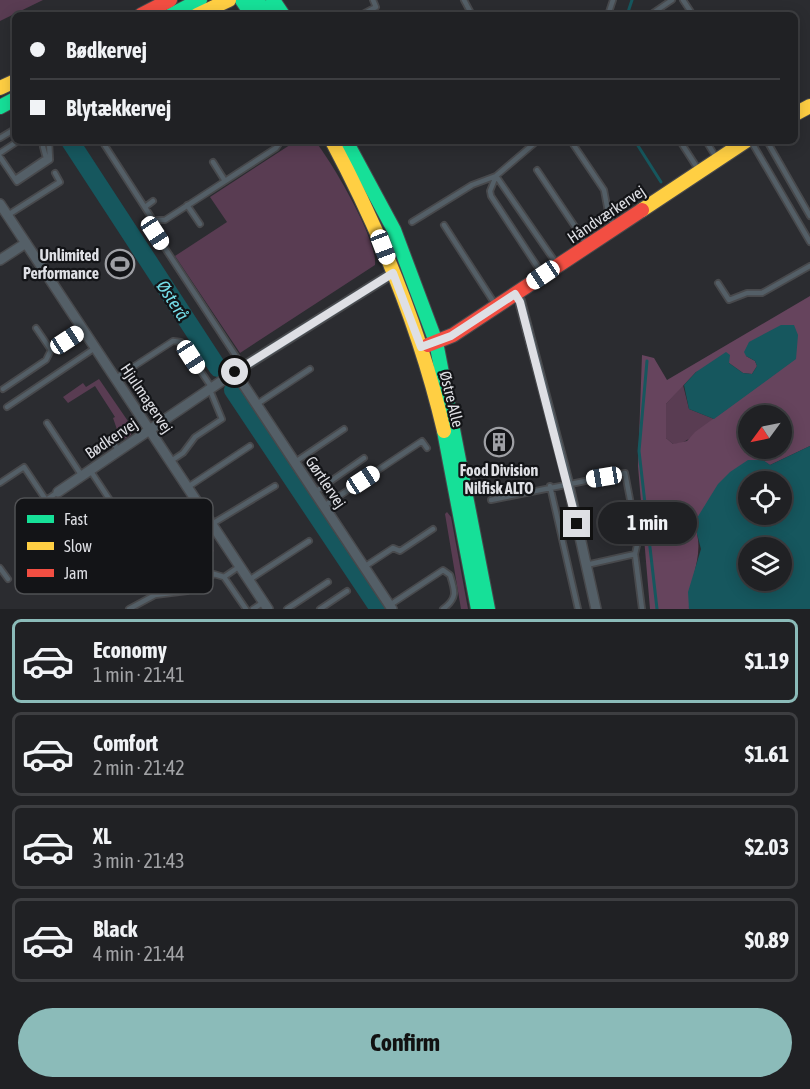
<!DOCTYPE html>
<html lang="en">
<head>
<meta charset="utf-8">
<style>
  body { margin:0; font-family:"Asap Condensed",sans-serif; background:#28292c; color:#f1f3f6; height:100vh; display:flex; flex-direction:column; font-size:22px; white-space:nowrap }
  * { box-sizing:border-box; margin:0 }
  p { font-size:20px; color:#a2a3a6 }
  .icon { flex:none; width:33px; height:33px; fill:none; stroke:currentColor; stroke-width:2; stroke-linecap:round; stroke-linejoin:round }
  .map { position:relative; height:609px; overflow:hidden }
  .drawer { display:flex; flex-direction:column; background:#202124; flex:1 }
  .drawer>* { flex:none }
  .top-card { position:absolute; left:12px; top:12px; width:786px; height:132px; border-radius:9px; box-shadow:0 3px 15px #0003,0 0 0 2px #3d3e41; display:grid; align-content:center; height:132px; padding:0 18px; background:#202124 }
  .needle { width:39px; rotate:237deg }
  .controls { position:absolute; left:738px; top:405px; display:grid; gap:12px }
  .controls a { display:grid; place-items:center; width:54px; height:54px; border-radius:50%; background:#202124; box-shadow:0 3px 15px #0003,0 0 0 2px #3d3e41; font-size:30px }
  .end { position:absolute; width:27px; height:27px; margin:-14px; border:8px solid #dedfe4; background:#111; box-shadow:0 0 0 3px #111 }
  .from { border-radius:50% }
  .bubble { position:absolute; height:42px; border-radius:21px; background:#202124; box-shadow:0 3px 15px #0003,0 0 0 2px #3d3e41; font-size:20px; font-weight:700; line-height:42px; text-align:center }
  .car { position:absolute; width:18px; height:36px; margin:-18px -9px; border-radius:8px; box-shadow:0 0 4px 2px #0007; background:linear-gradient(#fff 24%,#345 0 40%,#fff 0 76%,#345 0 86%,#fff 0) }
  .top-card b { display:flex; align-items:center; gap:21px; height:57px; font-size:22px }
  .top-card b+b { border-top:2px solid #3d3e41 }
  .top-card i { width:15px; height:15px; background:#f1f3f6 }
  ul { padding:10px 0 0; list-style:none }
  li { display:flex; align-items:center; gap:18px; height:84px; margin:0 12px 9px; padding:0 6px; border:3px solid #3d3e41; border-radius:9px }
  li div { flex:1 }
  li b { display:block; font-size:22px }
  li em { font-style:normal; font-weight:700 }
  li.selected { border-color:#8bbbb9 }
  li>.icon { width:54px; height:54px; stroke-width:1.5 }
  .primary-button { display:flex; gap:12px; margin-top:auto; padding:12px 18px }
  .primary-button a { flex:1; height:69px; border-radius:36px; background:#8bbbb9; color:#111; font-size:24px; font-weight:700; line-height:69px; text-align:center }
  .map>svg:first-child { display:block }
  .green { fill:#593c52 }
  .forest { fill:#66445d; fill-rule:evenodd }
  .water { fill:#16575e; fill-rule:evenodd }
  .lines { fill:none; stroke-linecap:round; stroke-linejoin:round }
  .stream { stroke:#16575e; stroke-width:3 }
  .river { stroke:#16575e; stroke-width:18 }
  .lane-casing { stroke:#48494c; stroke-width:8 }
  .street-casing { stroke:#48494c; stroke-width:12 }
  .fast-casing { stroke:#48494c; stroke-width:16 }
  .slow-casing { stroke:#48494c; stroke-width:16 }
  .jam-casing { stroke:#48494c; stroke-width:16 }
  .lane { stroke:#545f67; stroke-width:4.5 }
  .street { stroke:#545f67; stroke-width:9 }
  .fast { stroke:#16e098; stroke-width:14 }
  .slow { stroke:#ffcf43; stroke-width:14 }
  .jam { stroke:#f24e42; stroke-width:14 }
  .route { stroke:#dedfe4; stroke-width:8 }
  .labels { text-anchor:middle; dominant-baseline:central; stroke-width:4.5; stroke-linejoin:round; paint-order:stroke }
  .street-label { font-size:16px; fill:#dedfe4; stroke:#131417 }
  .poi-label { font-size:16px; font-weight:bold; fill:#dedfe4; stroke:#131417; text-anchor:end }
  .water-label { font-size:18px; font-style:italic; fill:#75dce7; stroke:#131417 }
  .key { fill:#131417; stroke:#505154; stroke-width:1.5 }
  .key-label { font-size:16px; fill:#dedfe4 }
</style>
</head>
<body>
<div class="map">
<svg width="810" height="609" viewBox="0 0 810 609">
  <rect width="100%" height="100%" fill="#2b2c30"/>
  <path class="green" d="M 0,0 L 43,0 L 0,21 Z
    M 296,141 L 315,141 C 332,162 378,240 375,265 L 240,353 L 175,256 L 227,222 L 210,197 Z
    M 99,379 L 132,427 L 131,435 L 123,440 L 120,438 L 113,418 L 115,417 L 95,386 L 68,403 L 63,397 L 83,383 L 86,387 Z
    M 683,385 L 689,409 L 714,419 C 702,427 688,445 673,444 L 666,438 L 666,404 Z
    M 447,512 L 451,517 L 468,609 L 461,609 L 445,514 Z
    M 195,521 L 214,551 L 208,555 L 189,525 Z"/>
  <path class="forest" d="M 810,296 L 810,446 L 770,465 L 762,460 L 697,534 C 703,559 688,582 689,609 L 650,609 L 638,466 L 642,355 L 654,358 L 667,380 ZM 746,356 L 795,359 L 695,432 L 687,441 L 673,444 L 666,438 L 666,404 L 696,372 L 729,363 L 743,373 L 752,374 L 757,366 L 755,361 ZM 748,416 L 782,416 L 782,448 L 748,448 Z"/>
  <path class="water" d="M 781,325 L 794,325 L 798,335 L 796,359 L 714,419 L 689,409 L 684,385 L 696,372 L 726,352 L 730,355 L 729,363 L 743,373 L 752,374 L 757,366 L 755,361 L 746,356 L 744,352 L 749,342 Z
    M 810,446 L 810,609 L 689,609 L 688,592 L 701,549 L 697,534 L 697,518 L 718,484 L 730,472 L 748,460 L 763,460 L 770,465 ZM 748,482 L 782,482 L 782,514 L 748,514 ZM 748,548 L 782,548 L 782,580 L 748,580 Z"/>
  <g class="lines">
    <path class="stream" d="M 627,15 L 632,0
      M 635,141 L 661,182
      M 647,361 L 639,451 L 657,609"/>
    <path class="river" d="M 70,141 L 218,368
      M 233,390 L 379,609"/>
    <g class="lane-casing">
      <path id="lane" d="M 464,0 L 472,15
        M 683,0 L 693,15
        M 361,15 L 376,7 L 373,0
        M 608,15 L 613,0
        M 650,15 L 672,0
        M 0,138 L 15,129
        M 102,141 L 153,220 L 155,233 L 243,367
        M 680,141 L 698,169
        M 706,141 L 716,157
        M 751,141 L 810,242
        M 767,141 L 810,216
        M 573,144 L 604,190 L 609,217 L 614,225
        M 0,153 L 18,141
        M 0,157 L 17,182 L 50,160 L 49,141
        M 213,162 L 225,181
        M 537,170 L 586,243
        M 15,179 L 46,158 L 43,147
        M 187,205 L 200,224
        M 145,207 L 153,201
        M 8,215 L 60,182 L 55,173
        M 153,220 L 165,220 L 276,148 L 281,141
        M 412,222 L 472,185 L 496,176 L 537,141
        M 444,225 L 495,304
        M 541,272 L 491,196 L 490,191 L 496,176 L 556,263
        M 718,283 L 729,300 L 747,293 L 762,293 L 810,266
        M 36,328 L 51,350
        M 116,378 L 173,341 L 181,342 L 212,388
        M 3,389 L 46,360 L 51,350 L 83,329
        M 257,404 L 310,369
        M 7,407 L 95,348
        M 47,423 L 82,476
        M 110,438 L 119,451
        M 171,461 L 183,453 L 195,437 L 222,419 L 210,390
        M 295,462 L 344,429
        M 90,470 L 135,538
        M 0,483 L 24,467 L 46,500 L 58,492
        M 550,486 L 578,609
        M 188,487 L 250,446
        M 315,492 L 364,458
        M 46,500 L 54,526 L 62,537
        M 491,500 L 625,473 L 638,541 L 635,554 L 586,565
        M 324,506 L 422,441 L 427,448
        M 212,524 L 275,486
        M 635,554 L 642,609
        M 364,567 L 393,548 L 400,551 L 433,529
        M 0,568 L 8,579
        M 224,577 L 246,609
        M 249,580 L 309,541
        M 390,605 L 443,570 L 450,575 C 455,591 458,598 443,609
        M 129,609 L 155,595 L 187,591 L 214,574 L 224,577 L 240,566
        M 253,609 L 264,602
        M 287,609 L 328,582
        M 320,609 L 347,591"/>
    </g>
    <g class="street-casing">
      <path id="street" d="M 0,204 L 268,609
        M 0,260 L 26,243
        M 515,293 L 520,301 L 568,483 L 596,609
        M 235,372 L 392,609
        M 58,492 L 235,372 L 393,273"/>
    </g>
    <g class="fast-casing">
      <path id="fast" d="M 242,0 L 252,15
        M 257,0 L 267,15
        M 273,0 L 283,15
        M 171,15 L 200,0
        M 0,107 L 15,99
        M 346,141 L 394,230 L 436,342 L 488,609
        M 444,431 L 478,609"/>
    </g>
    <g class="slow-casing">
      <path id="slow" d="M 197,15 L 229,0
        M 0,88 L 15,81
        M 795,114 L 810,106
        M 332,141 C 381,233 420,329 444,431
        M 642,210 L 746,141"/>
    </g>
    <g class="jam-casing">
      <path id="jam" d="M 141,15 L 170,0
        M 428,345 L 453,335 L 642,210"/>
    </g>
    <use href="#lane" class="lane"/>
    <use href="#street" class="street"/>
    <use href="#fast" class="fast"/>
    <use href="#slow" class="slow"/>
    <use href="#jam" class="jam"/>
  </g>
  <g class="lines">
    <path class="route" d="M 235,372 L 393,273 L 421,347 L 451,336 L 515,294 L 520,302 L 577,524"/>
  </g>
  <defs>
    <g id="stadium-ring" transform="scale(1.5)"><circle r="9.5" fill="#131417" stroke="#9fa0a5" stroke-width="1.5"/><path d="M0-5a6.5 5 0 1 0 0 10a6.5 5 0 1 0 0-10ZM-3.5-1.8h7v3.6h-7Z" fill="#9fa0a5"/></g>
    <g id="building-ring" transform="scale(1.5)"><circle r="9.5" fill="#131417" stroke="#9fa0a5" stroke-width="1.5"/><path d="M-4-6H4V6H1V3H-1V6H-4ZM-2.5-4.3h1.7v1.8h-1.7ZM.8-4.3h1.7v1.8H.8ZM-2.5-1h1.7V.8h-1.7ZM.8-1h1.7V.8H.8Z" fill="#9fa0a5"/></g>
  </defs>
  <g fill-rule="evenodd">
    <use href="#stadium-ring" x="120" y="264"/>
    <use href="#building-ring" x="499" y="442"/>
  </g>
  <g class="labels">
    <g class="street-label">
      <text transform="translate(606 214) rotate(-34)">Håndværkervej</text>
      <text transform="translate(147 398) rotate(56)">Hjulmagervej</text>
      <text transform="translate(452 399) rotate(76)">Østre Alle</text>
      <text transform="translate(111 438) rotate(-34)">Bødkervej</text>
      <text transform="translate(326 482) rotate(56)">Gørtlervej</text>
    </g>
    <g class="poi-label">
      <text x="99" y="255">Unlimited<tspan x="99" dy="18">Performance</tspan></text>
      <text x="499" y="470" text-anchor="middle">Food Division<tspan x="499" dy="18">Nilfisk ALTO</tspan></text>
    </g>
    <g class="water-label">
      <text transform="translate(173 300) rotate(57)">Østerå</text>
    </g>
  </g>
  <rect x="15" y="498" width="198" height="96" rx="9" class="key"/>
  <rect x="27" y="515" width="27" height="8" fill="#16e098"/>
  <rect x="27" y="542" width="27" height="8" fill="#ffcf43"/>
  <rect x="27" y="569" width="27" height="8" fill="#f24e42"/>
  <g class="key-label">
    <text x="64" y="525">Fast</text>
    <text x="64" y="552">Slow</text>
    <text x="64" y="579">Jam</text>
  </g>
</svg>
<div class="controls">
<a><svg class="needle" viewBox="-14 -14 28 28"><path d="M0-13l5 13h-10z" fill="#e53935"/><path d="M0 13l5-13h-10z" fill="#a2a3a6"/></svg></a>
<a><svg class="icon" aria-label="locate" viewBox="0 0 24 24"><circle cx="12" cy="12" r="6"/><path d="M12 2v4M12 18v4M2 12h4M18 12h4"/></svg></a>
<a><svg class="icon" aria-label="layers" viewBox="0 0 24 24"><path d="M12 4l9 5-9 5-9-5zM3 14l9 5 9-5"/></svg></a>
</div>
<i class="end from" style="left:235px;top:372px"></i>
<i class="end" style="left:577px;top:524px"></i>
<div class="bubble" style="left:598px;top:502px;width:99px">1 min</div>
<i class="car" style="left:155px;top:233px;rotate:147deg"></i>
<i class="car" style="left:383px;top:247px;rotate:159deg"></i>
<i class="car" style="left:543px;top:275px;rotate:236deg"></i>
<i class="car" style="left:67px;top:340px;rotate:57deg"></i>
<i class="car" style="left:191px;top:357px;rotate:147deg"></i>
<i class="car" style="left:604px;top:477px;rotate:261deg"></i>
<i class="car" style="left:363px;top:480px;rotate:57deg"></i>
<div class="top-card">
<b><i class="from"></i>Bødkervej</b>
<b><i></i>Blytækkervej</b>
</div>
</div>
<section class="drawer">
<ul>
<li class="selected"><svg class="icon" aria-label="car" viewBox="0 0 24 24"><path d="M5 17H2v-5l4-1 3-4h7l3 4 3 1v5h-3M9 17h6M6 11h13"/><circle cx="7" cy="17" r="2"/><circle cx="17" cy="17" r="2"/></svg><div><b>Economy</b><p>1 min · 21:41</p></div><em>$1.19</em></li>
<li><svg class="icon" aria-label="car" viewBox="0 0 24 24"><path d="M5 17H2v-5l4-1 3-4h7l3 4 3 1v5h-3M9 17h6M6 11h13"/><circle cx="7" cy="17" r="2"/><circle cx="17" cy="17" r="2"/></svg><div><b>Comfort</b><p>2 min · 21:42</p></div><em>$1.61</em></li>
<li><svg class="icon" aria-label="car" viewBox="0 0 24 24"><path d="M5 17H2v-5l4-1 3-4h7l3 4 3 1v5h-3M9 17h6M6 11h13"/><circle cx="7" cy="17" r="2"/><circle cx="17" cy="17" r="2"/></svg><div><b>XL</b><p>3 min · 21:43</p></div><em>$2.03</em></li>
<li><svg class="icon" aria-label="car" viewBox="0 0 24 24"><path d="M5 17H2v-5l4-1 3-4h7l3 4 3 1v5h-3M9 17h6M6 11h13"/><circle cx="7" cy="17" r="2"/><circle cx="17" cy="17" r="2"/></svg><div><b>Black</b><p>4 min · 21:44</p></div><em>$0.89</em></li>
</ul>
<div class="primary-button"><a>Confirm</a></div>
</section>
</body>
</html>
